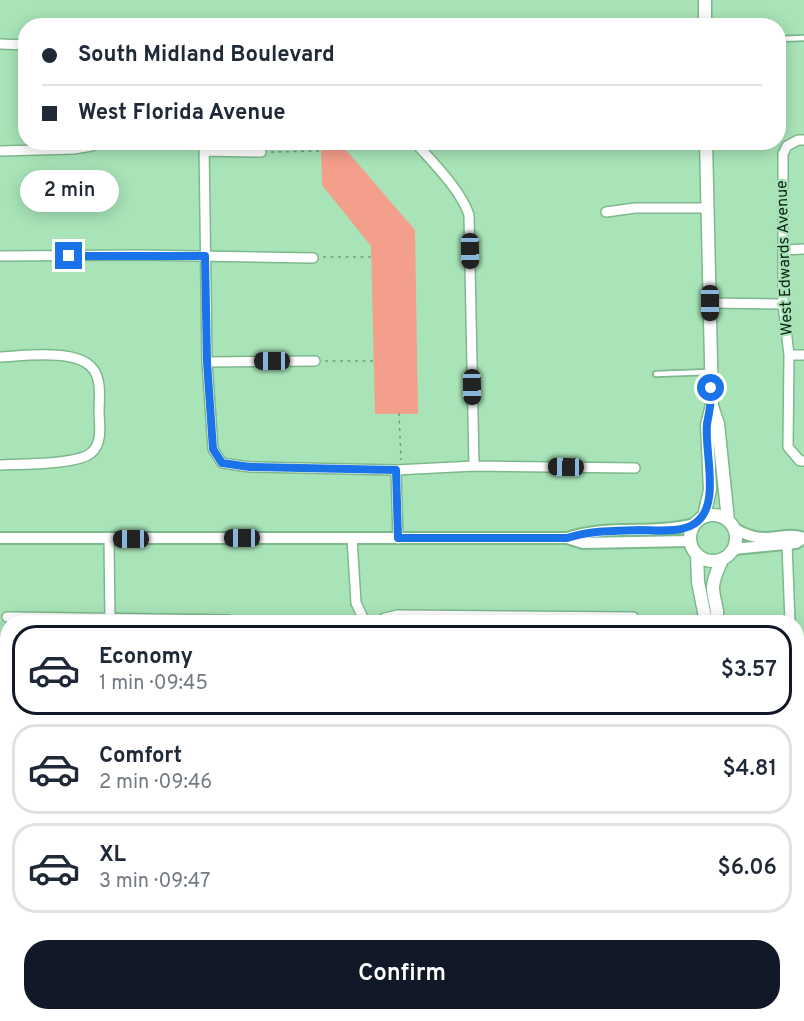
<!DOCTYPE html>
<html lang="en">
<head>
<meta charset="utf-8">
<style>
  body { margin:0; font-family:Overpass,sans-serif; background:#f6f6f7; color:#1f2937; height:100vh; display:flex; flex-direction:column; font-size:22px; white-space:nowrap }
  * { box-sizing:border-box; margin:0 }
  p { font-size:20px; color:#747a83 }
  .icon { flex:none; width:33px; height:33px; fill:none; stroke:currentColor; stroke-width:2; stroke-linecap:round; stroke-linejoin:round }
  .map { position:relative; flex:1; overflow:hidden }
  .sheet { position:absolute; left:0px; top:615px; width:804px; height:406px; display:flex; flex-direction:column; background:#fff; border-radius:24px 24px 0 0; box-shadow:0 3px 15px #0003 }
  .sheet>* { flex:none }
  .banner { position:absolute; left:18px; top:18px; width:768px; height:132px; border-radius:24px; box-shadow:0 3px 15px #0003; display:grid; align-content:center; height:132px; padding:0 24px; background:#fff }
  .end { position:absolute; width:27px; height:27px; margin:-14px; border:8px solid #1a73e8; background:#fff; box-shadow:0 0 0 3px #fff }
  .from { border-radius:50% }
  .bubble { position:absolute; height:42px; border-radius:21px; background:#fff; box-shadow:0 3px 15px #0003; font-size:20px; font-weight:600; line-height:42px; text-align:center }
  .car { position:absolute; width:18px; height:36px; margin:-18px -9px; border-radius:8px; box-shadow:0 0 4px 2px #0007; background:linear-gradient(#222 24%,#8ab4d8 0 40%,#222 0 76%,#8ab4d8 0 86%,#222 0) }
  .banner b { display:flex; align-items:center; gap:21px; height:57px; font-size:22px }
  .banner b+b { border-top:2px solid #e0e1e3 }
  .banner i { width:15px; height:15px; background:#1f2937 }
  ul { padding:10px 0 0; list-style:none }
  li { display:flex; align-items:center; gap:18px; height:90px; margin:0 12px 9px; padding:0 12px; border:3px solid #e0e1e3; border-radius:24px }
  li div { flex:1 }
  li b { display:block; font-size:22px }
  li em { font-style:normal; font-weight:600 }
  li.selected { border-color:#111827 }
  li>.icon { width:54px; height:54px; stroke-width:1.5 }
  .action { display:flex; gap:12px; margin-top:auto; padding:12px 24px }
  .action a { flex:1; height:69px; border-radius:24px; background:#111827; color:#fff; font-size:24px; font-weight:600; line-height:69px; text-align:center }
  .map>svg:first-child { display:block }
  .green { fill:#f49e8c }
  .lines { fill:none; stroke-linecap:round; stroke-linejoin:round }
  .canal { stroke:#43b36c; stroke-width:9 }
  .service-casing { stroke:#7eb88d; stroke-width:8 }
  .minor-casing { stroke:#7eb88d; stroke-width:12 }
  .tertiary-casing { stroke:#7eb88d; stroke-width:14 }
  .secondary-casing { stroke:#7eb88d; stroke-width:15 }
  .path { stroke:#6f9e7c; stroke-width:1.5; stroke-dasharray:3 4.5; stroke-linecap:butt }
  .service { stroke:#fff; stroke-width:4.5 }
  .minor { stroke:#fff; stroke-width:9 }
  .tertiary { stroke:#fff; stroke-width:10 }
  .secondary { stroke:#fff; stroke-width:12 }
  .route { stroke:#1a73e8; stroke-width:8 }
  .labels { text-anchor:middle; dominant-baseline:central; stroke-width:4.5; stroke-linejoin:round; paint-order:stroke }
  .street-label { font-size:16px; fill:#0d2514; stroke:#a8e4b8 }
</style>
</head>
<body>
<div class="map">
<svg width="804" height="1021" viewBox="0 0 804 1021">
  <rect width="100%" height="100%" fill="#a8e4b8"/>
  <path class="green" d="M 324,143 L 340,143 L 415,230 L 418,414 L 375,414 L 371,246 L 322,185 L 321,146 Z"/>
  <g class="lines">
    <path class="canal" d="M 796,979 L 804,978
      M 348,1014 L 365,1021
      M 235,1021 L 237,1014
      M 509,1021 L 516,1014"/>
    <g class="service-casing">
      <path id="service" d="M 778,39 L 804,38
        M 656,374 L 709,372"/>
    </g>
    <g class="minor-casing">
      <path id="minor" d="M 0,44 L 26,45
        M 804,140 L 798,140 L 787,146 L 783,154 L 783,304 L 789,355 L 788,447 L 800,461 L 804,461
        M 204,142 L 207,362 L 213,449 L 222,463 L 250,467 L 396,470 L 474,466 L 635,468
        M 415,142 C 433,163 461,190 469,215 L 474,466
        M 0,151 L 73,149 L 92,146 L 93,142
        M 204,151 L 261,152
        M 606,212 L 635,208 L 707,208
        M 783,250 L 804,249
        M 0,256 L 138,255 L 313,258
        M 710,303 L 783,304
        M 789,355 L 804,355
        M 0,357 C 23,356 78,348 93,369 C 102,380 99,400 99,414 C 100,427 102,444 91,453 C 77,465 19,464 0,465
        M 207,362 L 315,361
        M 396,470 L 398,539
        M 352,538 L 356,603 L 365,622
        M 109,539 L 110,622
        M 787,544 L 790,622
        M 7,617 L 228,620
        M 378,622 L 385,618 L 398,615 L 633,617 L 633,622
        M 0,728 L 8,728
        M 0,782 L 8,739
        M 796,820 L 804,820
        M 0,924 L 8,920
        M 41,1021 L 55,1014"/>
    </g>
    <g class="tertiary-casing">
      <path id="tertiary" d="M 735,529 C 744,534 753,538 764,538 C 778,538 790,533 804,538
        M 0,538 L 567,538 C 608,524 652,535 694,524
        M 567,538 L 583,543 L 690,541
        M 734,549 L 796,543 L 804,538"/>
    </g>
    <g class="secondary-casing">
      <path id="secondary" d="M 705,0 L 705,26
        M 712,406 L 718,424 L 728,520
        M690 538a23 23 0 1 1 46 0a23 23 0 1 1-46 0Z
        M 704,516 L 710,490 L 707,425 L 712,405 L 706,142
        M 697,554 L 698,582 L 706,622
        M 716,622 C 720,611 713,600 713,588 C 713,578 718,569 722,560
        M 716,1014 L 716,1021"/>
    </g>
    <path class="path" d="M 271,152 L 321,151
      M 323,257 L 372,257
      M 325,361 L 374,361
      M 399,413 L 401,460
      M 319,1014 L 336,1021
      M 246,1021 L 248,1014
      M 526,1021 L 534,1014"/>
    <use href="#service" class="service"/>
    <use href="#minor" class="minor"/>
    <use href="#tertiary" class="tertiary"/>
    <use href="#secondary" class="secondary"/>
  </g>
  <g class="lines">
    <path class="route" d="M 69,256 L 205,256 L 207,362 L 213,449 L 222,463 L 250,467 L 396,470 L 398,538 L 567,538 C 591,530 615,531 640,530 C 656,530 680,533 694,524 C 722,507 704,452 707,424 C 709,412 712,401 711,388"/>
  </g>
  <g class="labels">
    <g class="street-label">
      <text transform="translate(785 258) rotate(-92)">West Edwards Avenue</text>
    </g>
  </g>
</svg>
<i class="end from" style="left:711px;top:388px"></i>
<i class="end" style="left:69px;top:256px"></i>
<div class="bubble" style="left:20px;top:170px;width:99px">2 min</div>
<i class="car" style="left:470px;top:251px;rotate:179deg"></i>
<i class="car" style="left:710px;top:303px;rotate:180deg"></i>
<i class="car" style="left:272px;top:361px;rotate:270deg"></i>
<i class="car" style="left:472px;top:387px;rotate:179deg"></i>
<i class="car" style="left:566px;top:467px;rotate:271deg"></i>
<i class="car" style="left:242px;top:538px;rotate:270deg"></i>
<i class="car" style="left:131px;top:539px;rotate:270deg"></i>
<div class="banner">
<b><i class="from"></i>South Midland Boulevard</b>
<b><i></i>West Florida Avenue</b>
</div>
<section class="sheet">
<ul>
<li class="selected"><svg class="icon" aria-label="car" viewBox="0 0 24 24"><path d="M5 17H2v-5l4-1 3-4h7l3 4 3 1v5h-3M9 17h6M6 11h13"/><circle cx="7" cy="17" r="2"/><circle cx="17" cy="17" r="2"/></svg><div><b>Economy</b><p>1 min · 09:45</p></div><em>$3.57</em></li>
<li><svg class="icon" aria-label="car" viewBox="0 0 24 24"><path d="M5 17H2v-5l4-1 3-4h7l3 4 3 1v5h-3M9 17h6M6 11h13"/><circle cx="7" cy="17" r="2"/><circle cx="17" cy="17" r="2"/></svg><div><b>Comfort</b><p>2 min · 09:46</p></div><em>$4.81</em></li>
<li><svg class="icon" aria-label="car" viewBox="0 0 24 24"><path d="M5 17H2v-5l4-1 3-4h7l3 4 3 1v5h-3M9 17h6M6 11h13"/><circle cx="7" cy="17" r="2"/><circle cx="17" cy="17" r="2"/></svg><div><b>XL</b><p>3 min · 09:47</p></div><em>$6.06</em></li>
</ul>
<div class="action"><a>Confirm</a></div>
</section>
</div>
</body>
</html>
